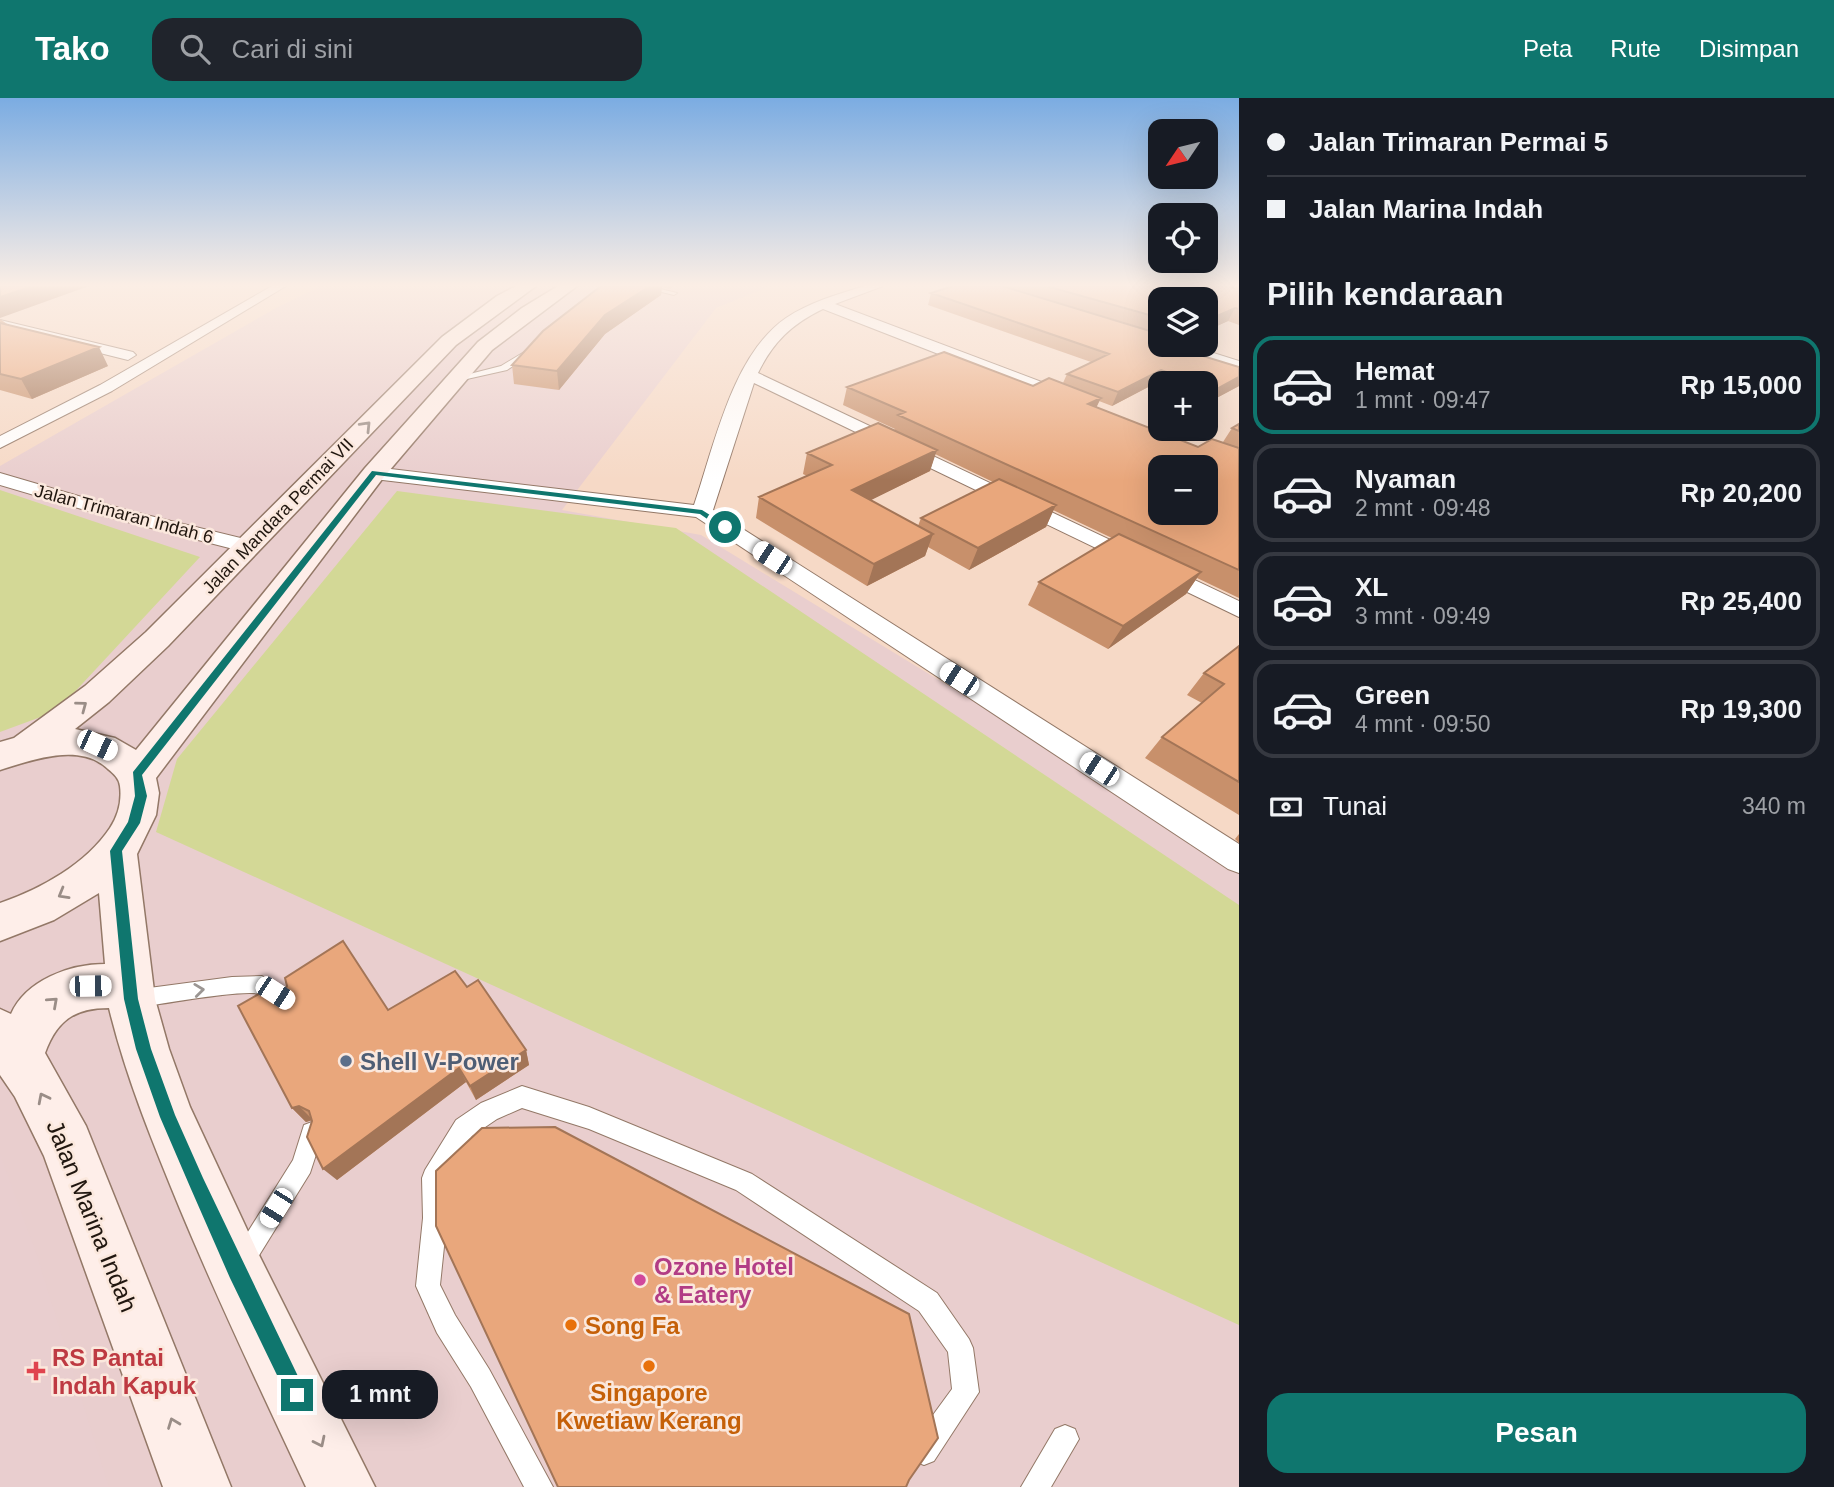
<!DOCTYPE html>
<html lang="id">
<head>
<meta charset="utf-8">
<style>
  body { margin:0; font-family:Helvetica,sans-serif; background:#20242c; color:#f1f3f6; height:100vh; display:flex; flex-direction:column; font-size:26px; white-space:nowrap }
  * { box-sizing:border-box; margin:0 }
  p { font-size:23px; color:#9ea1a6 }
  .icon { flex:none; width:38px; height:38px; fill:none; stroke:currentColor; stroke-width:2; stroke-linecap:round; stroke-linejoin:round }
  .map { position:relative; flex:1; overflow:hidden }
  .drawer { display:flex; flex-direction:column; background:#171b24; width:595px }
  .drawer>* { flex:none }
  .banner { display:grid; align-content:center; height:154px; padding:0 28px; background:#171b24 }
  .needle { width:46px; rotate:235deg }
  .controls { position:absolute; left:1148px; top:21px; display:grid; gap:14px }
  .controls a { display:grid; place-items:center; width:70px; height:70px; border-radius:14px; background:#171b24; box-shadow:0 7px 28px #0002; font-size:35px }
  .end { position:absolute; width:32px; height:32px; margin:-16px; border:9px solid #0f766e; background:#fff; box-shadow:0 0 0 4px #fff }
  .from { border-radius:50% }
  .bubble { position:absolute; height:49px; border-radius:21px; background:#171b24; box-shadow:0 7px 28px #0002; font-size:23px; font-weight:700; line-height:49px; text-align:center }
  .car { position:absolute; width:21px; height:42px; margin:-21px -10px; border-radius:9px; box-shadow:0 0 5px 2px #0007; background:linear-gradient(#fff 24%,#345 0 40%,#fff 0 76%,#345 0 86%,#fff 0) }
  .banner b { display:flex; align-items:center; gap:24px; height:66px; font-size:26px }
  .banner b+b { border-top:2px solid #363941 }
  .banner i { width:18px; height:18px; background:#f1f3f6 }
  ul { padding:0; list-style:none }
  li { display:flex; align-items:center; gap:21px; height:98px; margin:0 14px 10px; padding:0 14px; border:4px solid #363941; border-radius:21px }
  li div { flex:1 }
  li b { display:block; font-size:26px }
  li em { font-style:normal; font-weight:700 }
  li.selected { border-color:#0f766e }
  li>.icon { width:63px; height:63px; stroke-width:1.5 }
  h2 { padding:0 28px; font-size:32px; line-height:84px }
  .pay { display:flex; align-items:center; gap:18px; height:77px; padding:0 28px; font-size:26px }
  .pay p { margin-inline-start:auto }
  .button { display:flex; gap:14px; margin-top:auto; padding:14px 28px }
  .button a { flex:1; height:80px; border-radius:21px; background:#0f766e; color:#fff; font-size:28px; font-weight:700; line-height:80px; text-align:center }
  header { display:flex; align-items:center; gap:42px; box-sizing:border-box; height:98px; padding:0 35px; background:#0f766e; color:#fff }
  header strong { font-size:33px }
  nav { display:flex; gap:38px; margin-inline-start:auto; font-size:24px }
  .search { width:490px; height:63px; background:#20242c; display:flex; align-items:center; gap:18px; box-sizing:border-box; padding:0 24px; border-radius:21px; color:#9ea1a6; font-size:26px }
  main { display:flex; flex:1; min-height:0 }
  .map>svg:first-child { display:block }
  .commercial { fill:#e9cece }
  .medical { fill:#e9cecf }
  .green { fill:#d3d896 }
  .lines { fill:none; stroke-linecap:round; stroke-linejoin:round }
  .lane-casing { stroke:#937867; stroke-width:2 }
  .street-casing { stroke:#937867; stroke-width:2 }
  .secondary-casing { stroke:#937867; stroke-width:3 }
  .lane { fill:#fff; fill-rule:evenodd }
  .street { fill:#fff; fill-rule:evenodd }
  .secondary { fill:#feeee9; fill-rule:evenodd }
  .wall { fill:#c8906b; fill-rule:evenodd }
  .shaded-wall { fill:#a37557 }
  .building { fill:#e9a77c; stroke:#a37557; stroke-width:2; fill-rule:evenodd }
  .oneway { stroke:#9a8d87 }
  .oneway2 { stroke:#9b9693 }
  .route { fill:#0f766e }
  .service-dot { fill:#5c6f8a; stroke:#fbe8dd; stroke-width:2.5 }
  .hotel-dot { fill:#d1479c; stroke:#fbe8dd; stroke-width:2.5 }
  .food-dot { fill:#e8710a; stroke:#fbe8dd; stroke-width:2.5 }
  .health-dot { fill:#e0444e; stroke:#fbe8dd; stroke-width:2.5 }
  .labels { text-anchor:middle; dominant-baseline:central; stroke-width:5; stroke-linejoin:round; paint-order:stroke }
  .far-street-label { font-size:18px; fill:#20160f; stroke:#fbe8dd }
  .near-service-label { font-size:24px; font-weight:bold; fill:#4e5e75; stroke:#fbe8dd; text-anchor:start }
  .near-street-label { font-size:24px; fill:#20160f; stroke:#fbe8dd }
  .near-hotel-label { font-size:24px; font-weight:bold; fill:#b23c85; stroke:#fbe8dd; text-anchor:start }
  .near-food-label { font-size:24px; font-weight:bold; fill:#c56008; stroke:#fbe8dd; text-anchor:start }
  .near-health-label { font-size:24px; font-weight:bold; fill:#be3a42; stroke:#fbe8dd; text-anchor:start }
</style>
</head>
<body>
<header>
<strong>Tako</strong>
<div class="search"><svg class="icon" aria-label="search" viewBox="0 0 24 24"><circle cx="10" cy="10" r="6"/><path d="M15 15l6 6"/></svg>Cari di sini</div>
<nav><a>Peta</a><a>Rute</a><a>Disimpan</a></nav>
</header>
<main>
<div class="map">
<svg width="1239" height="1389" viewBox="0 0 1239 1389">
  <rect width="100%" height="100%" fill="#f6d9c6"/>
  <path class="commercial" d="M 321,188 L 771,188 L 716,210 L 562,412 L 701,437 L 1239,765 L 1239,1389 L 0,1389 L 0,368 L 276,210 Z"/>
  <path class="medical" d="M 0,1056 L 37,1157 L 109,1389 L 0,1389 Z"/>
  <path class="green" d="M 0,392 L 200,459 L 57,613 L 0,634 Z
    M 397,393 L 676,430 L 1239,807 L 1239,1227 L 156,734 L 177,661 Z"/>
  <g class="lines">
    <g class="lane-casing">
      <path id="lane" d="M 637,188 L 648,188 L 677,195 L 674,197 Z
        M 526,253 L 533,255 L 507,272 L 458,283 L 454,280 L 501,268 Z
        M 262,878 L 295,898 L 298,904 L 295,910 L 288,913 C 278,909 270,899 260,896 C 242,891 157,907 134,910 L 127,907 L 124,901 L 127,895 L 134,892 L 232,879 Z
        M 522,988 L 589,1009 L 752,1076 L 937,1195 L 969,1241 L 973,1250 L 979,1294 L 934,1363 L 924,1367 L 914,1363 L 910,1353 L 914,1343 L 952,1291 L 948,1254 L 919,1213 L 736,1092 L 589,1031 L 522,1010 L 497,1021 L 472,1038 L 444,1082 L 447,1120 L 440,1187 L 455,1217 L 489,1271 L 553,1389 L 524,1389 L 471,1289 L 437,1235 L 416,1188 L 423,1120 L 422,1080 L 425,1072 L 456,1022 L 481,1005 Z
        M 312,1024 L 320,1027 L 323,1035 L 310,1075 L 250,1172 L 242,1176 L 234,1172 L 230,1164 L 234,1156 L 293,1062 L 304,1027 Z
        M 1065,1327 L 1075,1331 L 1079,1341 L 1051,1389 L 1021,1389 L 1055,1331 Z"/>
    </g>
    <g class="street-casing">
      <path id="street" d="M 272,188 L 286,188 L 112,293 L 0,350 L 0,338 L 100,287 Z
        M 865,188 L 883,188 L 835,206 L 1076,297 L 1078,301 L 1076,305 L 1064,305 L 823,211 C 792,226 773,244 758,275 L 1239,503 L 1239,519 L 754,285 L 713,412 L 1239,746 L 1239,775 L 1228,771 L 696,419 L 374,381 L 364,375 L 374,369 L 694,407 C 714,349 732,257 786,220 C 810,204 838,196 865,188 Z
        M 0,222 L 133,254 L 136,257 L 128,262 L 0,230 Z
        M 1166,247 L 1188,247 L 1239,263 L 1239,273 L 1168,250 Z
        M 0,375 L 126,412 L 257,444 L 260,449 L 257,454 L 249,455 L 112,420 L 0,387 Z"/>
    </g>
    <g class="secondary-casing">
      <path id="secondary" d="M 516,188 L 536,188 L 456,247 L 168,548 L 109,604 L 75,631 L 115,640 L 136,652 L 365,370 L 478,244 L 522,210 L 558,188 L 577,188 L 492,252 L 383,380 L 156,680 L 159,695 L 156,717 L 137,756 L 155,901 L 169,951 L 190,1009 L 257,1153 L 375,1389 L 306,1389 C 263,1297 219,1205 180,1111 C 153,1045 126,980 109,910 C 75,910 57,922 45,955 L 86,1028 L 231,1389 L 163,1389 L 44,1058 L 15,999 L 0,977 L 0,911 L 11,916 C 26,882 70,866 105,866 L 99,795 L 54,822 L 0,843 L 0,805 C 41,791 86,766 110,730 C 118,718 122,703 120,688 C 119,680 114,676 108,671 C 80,644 32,662 0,672 L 0,644 L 14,640 L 85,588 L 146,534 L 442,239 L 497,198 Z"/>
    </g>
    <use href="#lane" class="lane"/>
    <use href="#street" class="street"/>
    <use href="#secondary" class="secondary"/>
  </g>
  <path class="wall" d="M 601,188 L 674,188 L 670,191 L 662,189 L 661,197 L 605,236 L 559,292 L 514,286 L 512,267 Z
    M 953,188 L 1239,188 L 1239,227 L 1228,223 L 1206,233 L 1206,201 L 1160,201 L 1160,247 L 1239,269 L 1239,288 L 1209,304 L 1206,303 L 1206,285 L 1160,285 L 1160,288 L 1154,286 L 1112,308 L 1099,303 L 1096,310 L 1198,349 L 1223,344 L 1232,330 L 1239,326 L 1239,500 L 1197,480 L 1186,496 L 1108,551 L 1028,507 L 1039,484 L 1112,440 L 1053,412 L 1046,429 L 969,472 L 928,449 L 925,458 L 867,488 L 756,420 L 759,399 L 807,378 L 803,376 L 807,355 L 894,332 L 895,331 L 843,307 L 847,289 L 1033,288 L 1063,285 L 1067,276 L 1091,264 L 928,207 L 931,195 ZM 935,356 L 993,384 L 921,420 L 918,428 L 870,402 L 930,373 Z
    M 0,221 L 10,228 L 108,268 L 32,301 L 0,292 Z
    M 1239,548 L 1239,717 L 1145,660 L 1162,639 L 1202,605 L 1187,597 L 1204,575 Z
    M 1239,736 L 1239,745 L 1235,741 Z
    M 273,899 L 388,912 L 526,952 L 529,967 L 476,1002 L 466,984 L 337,1082 L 312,1022 L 306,1024 L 292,1010 Z"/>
  <path class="shaded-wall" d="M 33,188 L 89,188 L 0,220 L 0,199 Z
    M 650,188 L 662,188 L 661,197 L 605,236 L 559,292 L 557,273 L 605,217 Z
    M 1235,210 L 1228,223 L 1206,233 L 1206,223 Z
    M 99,249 L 108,268 L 32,301 L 21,281 Z
    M 1161,272 L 1154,286 L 1112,308 L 1118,294 Z
    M 1239,279 L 1239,288 L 1209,304 L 1217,291 Z
    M 1101,300 L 1092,318 L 1088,306 Z
    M 937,352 L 930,373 L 847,414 L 852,392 Z
    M 1056,407 L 1046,429 L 969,472 L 978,450 Z
    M 933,436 L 925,458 L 867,488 L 874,466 Z
    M 1201,474 L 1186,496 L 1108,551 L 1123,528 Z
    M 526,952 L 529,967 L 476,1002 L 470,988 Z
    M 459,970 L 466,984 L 337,1082 L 323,1071 Z
    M 299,1008 L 313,1022 L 306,1024 L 292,1010 Z"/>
  <path class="building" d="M 0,188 L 33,188 L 0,199 Z
    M 601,188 L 650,188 L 605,217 L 557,273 L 512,267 L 543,233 Z
    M 953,188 L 1002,188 L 1160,236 L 1160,243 L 1158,244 L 1160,245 L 1160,247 L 1167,247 L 1239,269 L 1239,279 L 1217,291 L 1206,287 L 1206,285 L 1200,285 L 1161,272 L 1118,294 L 1067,276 L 1109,256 L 931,195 Z
    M 1046,188 L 1226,188 L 1239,191 L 1239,211 L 1235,210 L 1206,223 L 1206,201 L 1160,201 L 1160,220 Z
    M 0,225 L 99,249 L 21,281 L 0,276 Z
    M 944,254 L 1033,288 L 1049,280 L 1101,300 L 1088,306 L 1198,349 L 1212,341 L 1239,350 L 1239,472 L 898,317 L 905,314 L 847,289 ZM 1160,369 L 1206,369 L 1206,415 L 1160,415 Z
    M 878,325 L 937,352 L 852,392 L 933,436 L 874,466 L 759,399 L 832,367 L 807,355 Z
    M 1239,326 L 1239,333 L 1232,330 Z
    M 999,381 L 1056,407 L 978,450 L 921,420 Z
    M 1119,436 L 1201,474 L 1123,528 L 1039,484 Z
    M 1239,548 L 1239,684 L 1162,639 L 1224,586 L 1204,575 Z
    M 343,843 L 388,912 L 455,873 L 467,889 L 478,882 L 526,952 L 470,988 L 459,970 L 323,1071 L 307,1039 L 312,1023 L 309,1013 L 299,1008 L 292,1010 L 238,908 L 264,893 L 273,899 L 283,896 L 287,888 L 285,880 Z
    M 555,1029 L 909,1216 L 938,1340 L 909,1382 L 906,1389 L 558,1389 L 436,1128 L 436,1073 L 482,1030 Z"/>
  <defs><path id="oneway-chevron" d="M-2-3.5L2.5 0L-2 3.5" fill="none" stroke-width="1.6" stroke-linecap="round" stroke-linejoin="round" transform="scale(1.75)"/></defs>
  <g class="oneway">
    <use href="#oneway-chevron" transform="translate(366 328) rotate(-46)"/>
    <use href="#oneway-chevron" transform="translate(82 608) rotate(-37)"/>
    <use href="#oneway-chevron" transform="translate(63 796) rotate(150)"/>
    <use href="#oneway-chevron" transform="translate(53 904) rotate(-42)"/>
    <use href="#oneway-chevron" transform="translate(43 1000) rotate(-117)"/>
    <use href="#oneway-chevron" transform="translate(173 1325) rotate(-111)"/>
    <use href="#oneway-chevron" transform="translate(320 1344) rotate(64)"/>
  </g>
  <use class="oneway2" href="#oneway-chevron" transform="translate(199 892) rotate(-7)"/>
  <linearGradient id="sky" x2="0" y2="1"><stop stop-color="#7bace2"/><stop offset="0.49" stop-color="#fbeee5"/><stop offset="1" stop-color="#fbeee5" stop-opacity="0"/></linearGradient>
  <rect width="1239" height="382" fill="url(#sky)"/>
  <path class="route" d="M 372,373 L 702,412 L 729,429 L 722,431 L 700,416 L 376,377 L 142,677 L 147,698 L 140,725 L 122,753 L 138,901 L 151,951 L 175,1017 L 203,1080 L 307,1297 L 304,1304 L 297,1307 L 290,1304 L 230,1180 L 191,1091 L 160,1019 L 136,951 L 124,901 L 110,753 L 128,724 L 135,698 L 133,674 Z"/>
  <circle class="service-dot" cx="346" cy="963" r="7"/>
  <circle class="hotel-dot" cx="640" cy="1182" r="7"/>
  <g class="food-dot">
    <circle cx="571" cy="1227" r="7"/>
    <circle cx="649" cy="1268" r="7"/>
  </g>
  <path class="health-dot" d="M32.5 1262.5h7v7h7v7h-7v7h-7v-7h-7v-7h7z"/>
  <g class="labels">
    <g class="far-street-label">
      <text transform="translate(124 416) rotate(15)">Jalan Trimaran Indah 6</text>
      <text transform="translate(278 418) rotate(-46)">Jalan Mandara Permai VII</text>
    </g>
    <g class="near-service-label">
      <text x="360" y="963">Shell V-Power</text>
    </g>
    <g class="near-street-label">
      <text transform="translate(92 1118) rotate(68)">Jalan Marina Indah</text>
    </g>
    <g class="near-hotel-label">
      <text x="654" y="1168">Ozone Hotel<tspan x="654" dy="28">&amp; Eatery</tspan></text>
    </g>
    <g class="near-food-label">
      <text x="585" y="1227">Song Fa</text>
      <text x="649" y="1294" text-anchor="middle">Singapore<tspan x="649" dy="28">Kwetiaw Kerang</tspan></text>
    </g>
    <g class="near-health-label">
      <text x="52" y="1259">RS Pantai<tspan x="52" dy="28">Indah Kapuk</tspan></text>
    </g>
  </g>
</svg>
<div class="controls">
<a><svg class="needle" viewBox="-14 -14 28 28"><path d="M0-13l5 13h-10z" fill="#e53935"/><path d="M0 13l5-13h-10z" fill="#9ea1a6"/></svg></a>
<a><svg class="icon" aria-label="locate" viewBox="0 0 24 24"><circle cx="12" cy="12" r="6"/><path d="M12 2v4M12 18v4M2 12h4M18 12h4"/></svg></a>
<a><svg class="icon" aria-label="layers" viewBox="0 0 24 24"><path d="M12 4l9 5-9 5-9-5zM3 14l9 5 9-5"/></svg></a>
<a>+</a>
<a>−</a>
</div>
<i class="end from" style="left:725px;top:429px"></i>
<i class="end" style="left:297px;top:1297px"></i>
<div class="bubble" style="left:322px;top:1272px;width:116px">1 mnt</div>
<i class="car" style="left:772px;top:460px;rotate:303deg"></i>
<i class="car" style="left:959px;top:581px;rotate:303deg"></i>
<i class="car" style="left:97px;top:647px;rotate:115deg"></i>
<i class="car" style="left:1099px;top:671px;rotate:303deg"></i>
<i class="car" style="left:90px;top:888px;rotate:89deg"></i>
<i class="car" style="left:275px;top:895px;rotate:123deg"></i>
<i class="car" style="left:276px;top:1110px;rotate:212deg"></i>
</div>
<section class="drawer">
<div class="banner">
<b><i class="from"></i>Jalan Trimaran Permai 5</b>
<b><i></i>Jalan Marina Indah</b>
</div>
<h2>Pilih kendaraan</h2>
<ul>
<li class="selected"><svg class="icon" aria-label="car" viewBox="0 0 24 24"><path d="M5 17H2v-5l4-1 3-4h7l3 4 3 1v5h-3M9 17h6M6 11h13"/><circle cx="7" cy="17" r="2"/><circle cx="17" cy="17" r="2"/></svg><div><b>Hemat</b><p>1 mnt · 09:47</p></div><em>Rp 15,000</em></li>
<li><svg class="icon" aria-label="car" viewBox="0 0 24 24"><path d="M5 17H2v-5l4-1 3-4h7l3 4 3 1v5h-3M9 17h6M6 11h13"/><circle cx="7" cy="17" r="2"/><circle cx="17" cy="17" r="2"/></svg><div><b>Nyaman</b><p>2 mnt · 09:48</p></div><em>Rp 20,200</em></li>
<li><svg class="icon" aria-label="car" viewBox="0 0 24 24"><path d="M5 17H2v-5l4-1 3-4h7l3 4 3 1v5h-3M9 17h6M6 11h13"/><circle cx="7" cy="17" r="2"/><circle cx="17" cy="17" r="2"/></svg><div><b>XL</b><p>3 mnt · 09:49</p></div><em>Rp 25,400</em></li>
<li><svg class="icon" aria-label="car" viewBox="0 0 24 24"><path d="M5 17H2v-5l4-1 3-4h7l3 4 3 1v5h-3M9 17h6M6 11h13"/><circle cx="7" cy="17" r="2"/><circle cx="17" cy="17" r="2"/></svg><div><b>Green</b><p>4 mnt · 09:50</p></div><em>Rp 19,300</em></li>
</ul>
<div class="pay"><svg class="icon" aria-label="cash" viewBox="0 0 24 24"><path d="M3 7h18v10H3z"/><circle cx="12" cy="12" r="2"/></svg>Tunai<p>340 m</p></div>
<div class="button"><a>Pesan</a></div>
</section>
</main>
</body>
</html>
